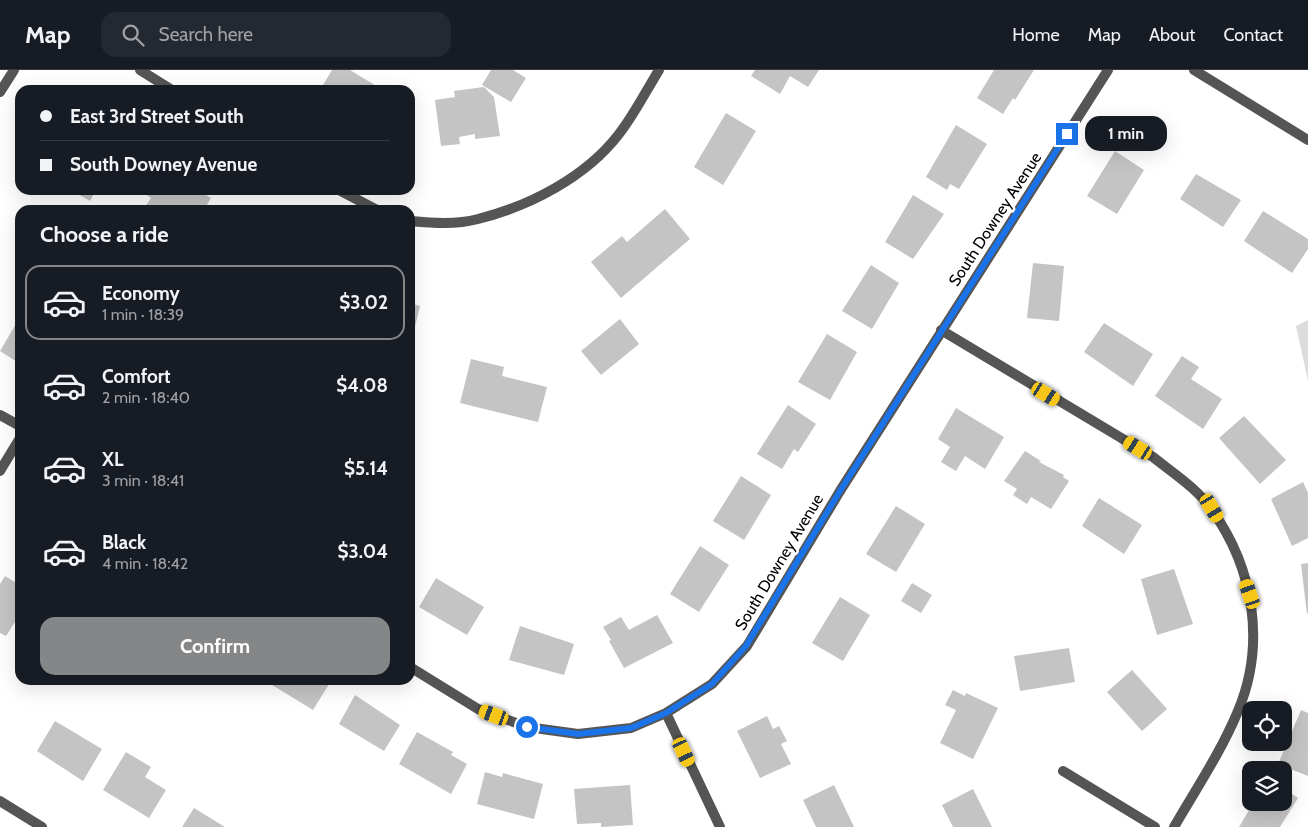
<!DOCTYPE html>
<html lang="en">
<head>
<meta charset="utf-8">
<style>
  body { margin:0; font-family:Cabin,sans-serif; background:#242831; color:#f1f3f6; height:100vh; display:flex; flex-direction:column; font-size:19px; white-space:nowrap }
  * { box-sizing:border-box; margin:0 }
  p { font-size:16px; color:#9ea1a6 }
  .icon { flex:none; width:28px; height:28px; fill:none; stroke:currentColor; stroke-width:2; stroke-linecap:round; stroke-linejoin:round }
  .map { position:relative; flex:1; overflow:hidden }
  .details { position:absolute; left:15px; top:135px; width:400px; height:480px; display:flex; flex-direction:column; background:#171b24; border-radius:15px; box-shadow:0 5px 20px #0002 }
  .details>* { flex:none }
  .top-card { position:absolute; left:15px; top:15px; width:400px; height:110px; border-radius:15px; box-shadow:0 5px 20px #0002; display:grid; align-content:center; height:110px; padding:0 25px; background:#171b24 }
  .fabs { position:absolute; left:1242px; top:631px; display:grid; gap:10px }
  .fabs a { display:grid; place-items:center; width:50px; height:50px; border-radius:10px; background:#171b24; box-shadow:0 5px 20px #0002; font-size:25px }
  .end { position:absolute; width:22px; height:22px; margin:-11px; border:6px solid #1a73e8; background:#fff; box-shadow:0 0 0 2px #fff }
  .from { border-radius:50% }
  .bubble { position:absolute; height:35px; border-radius:15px; background:#171b24; box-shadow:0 5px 20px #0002; font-size:16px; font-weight:700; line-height:35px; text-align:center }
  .car { position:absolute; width:15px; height:30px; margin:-15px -8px; border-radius:6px; box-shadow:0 0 4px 1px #0007; background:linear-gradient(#f5c518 24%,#345 0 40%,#f5c518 0 76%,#345 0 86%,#f5c518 0) }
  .top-card b { display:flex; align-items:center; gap:18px; height:48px; font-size:19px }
  .top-card b+b { border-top:1px solid #363941 }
  .top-card i { width:12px; height:12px; background:#f1f3f6 }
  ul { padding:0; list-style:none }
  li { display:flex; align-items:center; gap:15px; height:75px; margin:0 10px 8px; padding:0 15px; border:2px solid transparent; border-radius:15px }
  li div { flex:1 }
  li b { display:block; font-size:19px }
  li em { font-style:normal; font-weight:700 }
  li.current { border-color:#858687 }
  li>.icon { width:45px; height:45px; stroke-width:1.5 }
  h2 { padding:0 25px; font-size:22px; line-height:60px }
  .action { display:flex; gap:10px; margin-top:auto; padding:10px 25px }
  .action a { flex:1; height:58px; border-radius:15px; background:#858687; color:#fff; font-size:20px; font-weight:700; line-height:58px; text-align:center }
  header { display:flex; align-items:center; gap:30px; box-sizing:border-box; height:70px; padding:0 25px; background:#171b24; border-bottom:1px solid #363941 }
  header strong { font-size:24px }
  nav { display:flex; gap:28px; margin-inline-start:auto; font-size:18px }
  .search { width:350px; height:45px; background:#242831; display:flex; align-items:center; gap:12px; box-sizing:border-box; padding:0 18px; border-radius:15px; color:#9ea1a6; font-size:19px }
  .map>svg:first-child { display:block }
  .green { fill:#dcdcdc }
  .building { fill:#c4c4c4 }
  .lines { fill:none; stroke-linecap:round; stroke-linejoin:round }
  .minor { stroke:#555; stroke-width:10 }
  .tertiary { stroke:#555; stroke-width:10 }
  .route { stroke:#1a73e8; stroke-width:6 }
  .labels { text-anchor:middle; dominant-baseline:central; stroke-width:5; stroke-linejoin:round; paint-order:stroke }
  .street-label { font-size:16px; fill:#000; stroke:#fff }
</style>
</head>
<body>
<header>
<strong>Map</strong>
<div class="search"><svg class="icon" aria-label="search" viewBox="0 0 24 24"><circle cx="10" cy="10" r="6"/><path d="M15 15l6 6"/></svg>Search here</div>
<nav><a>Home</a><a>Map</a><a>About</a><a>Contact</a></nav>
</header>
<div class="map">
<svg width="1308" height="757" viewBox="0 0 1308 757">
  <rect width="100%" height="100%" fill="#fff"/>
  <path class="green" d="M 1308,250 L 1308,311 L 1296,256 Z"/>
  <path class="building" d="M 332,0 L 350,0 L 383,20 L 320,20 Z
    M 491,0 L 513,0 L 526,8 L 511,32 L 482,15 Z
    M 755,0 L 819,0 L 808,17 L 790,6 L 780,24 L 751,6 Z
    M 994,0 L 1034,0 L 1015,30 L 1013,28 L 1003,44 L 977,28 Z
    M 484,17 L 494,27 L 500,66 L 475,69 L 475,64 L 459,67 L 460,74 L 441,76 L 435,30 L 455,27 L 454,21 Z
    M 726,43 L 756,61 L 723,115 L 694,97 Z
    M 956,55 L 987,74 L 959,119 L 950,114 L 947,120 L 926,107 Z
    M 1115,81 L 1144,100 L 1117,144 L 1087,126 Z
    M 1196,104 L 1241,130 L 1223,157 L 1180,129 Z
    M 71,120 L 96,120 L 90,131 Z
    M 140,120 L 202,120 L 201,122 L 211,128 L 204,140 L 143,140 L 151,128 Z
    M 913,125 L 944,144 L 913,189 L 885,172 Z
    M 665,139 L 690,169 L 621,228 L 591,192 L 622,166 L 627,172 Z
    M 1263,141 L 1308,169 L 1308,179 L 1292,203 L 1244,171 Z
    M 1033,193 L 1064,196 L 1059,251 L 1027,248 Z
    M 871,195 L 899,213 L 872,259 L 842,241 Z
    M 410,233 L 420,236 L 411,273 L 410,273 Z
    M 20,247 L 20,294 L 0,281 Z
    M 620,249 L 639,274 L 601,305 L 581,281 Z
    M 1104,253 L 1153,284 L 1133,316 L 1084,282 Z
    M 827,264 L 857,282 L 830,330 L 798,312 Z
    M 1182,286 L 1199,297 L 1191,309 L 1222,329 L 1203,359 L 1155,326 Z
    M 471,289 L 504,297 L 502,306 L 547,317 L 538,352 L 460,333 Z
    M 788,335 L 816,354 L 798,382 L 794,379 L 782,399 L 757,384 Z
    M 956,338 L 1004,367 L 985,399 L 965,386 L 956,401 L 941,392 L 950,377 L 938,369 Z
    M 1244,346 L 1286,390 L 1260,414 L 1219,368 Z
    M 1025,381 L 1041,391 L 1039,392 L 1064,405 L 1063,407 L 1069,411 L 1051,439 L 1031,427 L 1027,434 L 1013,425 L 1017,419 L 1004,411 Z
    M 741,406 L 771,425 L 744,470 L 713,451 Z
    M 1303,412 L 1308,423 L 1308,468 L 1292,476 L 1271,429 Z
    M 1099,428 L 1142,455 L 1124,484 L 1082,456 Z
    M 896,436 L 925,454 L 896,502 L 866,484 Z
    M 700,476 L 729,495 L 699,542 L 670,524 Z
    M 1308,493 L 1308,543 L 1307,544 L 1301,494 Z
    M 1174,499 L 1193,554 L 1157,565 L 1141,509 Z
    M 5,506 L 20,515 L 20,544 L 6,566 L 0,563 L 0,514 Z
    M 436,508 L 484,537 L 467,565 L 419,537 Z
    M 912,513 L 932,525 L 921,543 L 901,531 Z
    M 840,527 L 870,545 L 843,591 L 812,573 Z
    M 657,545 L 673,573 L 624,598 L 609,571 L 611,570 L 603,557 L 621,547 L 629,560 Z
    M 520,556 L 574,574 L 564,605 L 509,590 Z
    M 1069,578 L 1075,612 L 1020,621 L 1014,586 Z
    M 1132,600 L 1167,639 L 1142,661 L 1107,622 Z
    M 264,610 L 329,610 L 331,611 L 313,640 Z
    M 953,620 L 965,626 L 966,623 L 998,638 L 973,689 L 940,673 L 956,640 L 945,635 Z
    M 355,625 L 400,655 L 384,681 L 339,654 Z
    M 1301,640 L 1308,643 L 1308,706 L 1278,694 Z
    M 767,646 L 773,659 L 779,656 L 787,671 L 781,674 L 791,694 L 760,708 L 737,661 Z
    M 55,651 L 102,679 L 83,711 L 37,681 Z
    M 417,662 L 453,682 L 451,685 L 467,694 L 451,724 L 399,694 Z
    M 126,682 L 151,697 L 145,707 L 166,720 L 149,748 L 103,720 Z
    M 485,702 L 502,707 L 503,703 L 543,714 L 534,749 L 477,734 Z
    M 630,715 L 633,755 L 601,757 L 601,753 L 577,754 L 574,719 Z
    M 834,715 L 854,757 L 816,757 L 803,730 Z
    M 973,719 L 992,757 L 953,757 L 942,735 Z
    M 1284,719 L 1298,728 L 1280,757 L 1239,757 L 1254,732 L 1284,732 Z
    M 194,738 L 225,757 L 182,757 Z"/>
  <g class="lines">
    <path class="minor" d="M 140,0 L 172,20
      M 0,22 L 14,0
      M 339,120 L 377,140
      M 410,151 C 432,153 456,155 478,149 C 530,136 586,107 619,64 C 634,45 646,21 659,0
      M 941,260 L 1153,387 C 1173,403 1198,419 1212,440 C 1254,499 1266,574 1238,641 C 1221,682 1196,719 1174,757
      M 0,345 L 20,356
      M 0,401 L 20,368
      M 410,597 L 478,639 L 527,657 L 578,664 L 631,658 L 666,643 L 712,614 L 747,576 L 840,421 L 1108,0
      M 666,643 L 720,757
      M 1063,701 L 1155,757
      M 0,731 L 42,757"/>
    <path class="tertiary" d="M 1194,0 L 1308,70"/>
  </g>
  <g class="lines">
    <path class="route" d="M 527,657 L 578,664 L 631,658 L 666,643 L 712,614 L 746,576 L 840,421 L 1067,64"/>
  </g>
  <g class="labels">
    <g class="street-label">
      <text transform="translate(995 149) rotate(-57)">South Downey Avenue</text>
      <text transform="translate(779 492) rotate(-59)">South Downey Avenue</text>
    </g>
  </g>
</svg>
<div class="fabs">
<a><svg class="icon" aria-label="locate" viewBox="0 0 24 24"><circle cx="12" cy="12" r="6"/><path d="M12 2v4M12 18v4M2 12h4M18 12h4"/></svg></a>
<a><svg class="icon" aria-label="layers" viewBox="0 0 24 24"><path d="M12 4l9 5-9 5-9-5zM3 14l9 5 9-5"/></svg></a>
</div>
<i class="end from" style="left:527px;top:657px"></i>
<i class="end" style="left:1067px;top:64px"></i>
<div class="bubble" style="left:1085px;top:46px;width:82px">1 min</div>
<i class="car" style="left:1046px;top:324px;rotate:121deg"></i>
<i class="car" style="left:1138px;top:378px;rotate:301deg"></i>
<i class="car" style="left:1212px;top:438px;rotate:149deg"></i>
<i class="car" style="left:1250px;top:524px;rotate:341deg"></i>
<i class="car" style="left:494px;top:645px;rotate:290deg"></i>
<i class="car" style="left:684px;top:682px;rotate:155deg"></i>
<div class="top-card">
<b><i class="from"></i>East 3rd Street South</b>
<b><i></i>South Downey Avenue</b>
</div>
<section class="details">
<h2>Choose a ride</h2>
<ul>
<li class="current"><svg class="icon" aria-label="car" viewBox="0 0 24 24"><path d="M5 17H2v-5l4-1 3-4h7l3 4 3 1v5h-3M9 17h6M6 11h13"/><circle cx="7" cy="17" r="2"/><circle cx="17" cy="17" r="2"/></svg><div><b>Economy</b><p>1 min · 18:39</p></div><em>$3.02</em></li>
<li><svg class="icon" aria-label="car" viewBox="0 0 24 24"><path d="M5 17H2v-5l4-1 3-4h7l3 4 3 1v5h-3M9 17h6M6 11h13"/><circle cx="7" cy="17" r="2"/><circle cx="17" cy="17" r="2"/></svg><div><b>Comfort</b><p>2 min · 18:40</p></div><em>$4.08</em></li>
<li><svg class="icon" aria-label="car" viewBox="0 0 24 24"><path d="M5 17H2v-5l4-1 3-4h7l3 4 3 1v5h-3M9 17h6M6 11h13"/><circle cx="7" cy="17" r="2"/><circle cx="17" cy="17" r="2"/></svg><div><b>XL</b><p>3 min · 18:41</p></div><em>$5.14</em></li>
<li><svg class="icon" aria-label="car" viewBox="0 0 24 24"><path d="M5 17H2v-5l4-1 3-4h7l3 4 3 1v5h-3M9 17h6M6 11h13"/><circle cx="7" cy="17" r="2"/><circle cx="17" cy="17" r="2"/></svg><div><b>Black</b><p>4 min · 18:42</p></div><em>$3.04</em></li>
</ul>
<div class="action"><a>Confirm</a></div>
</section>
</div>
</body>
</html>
